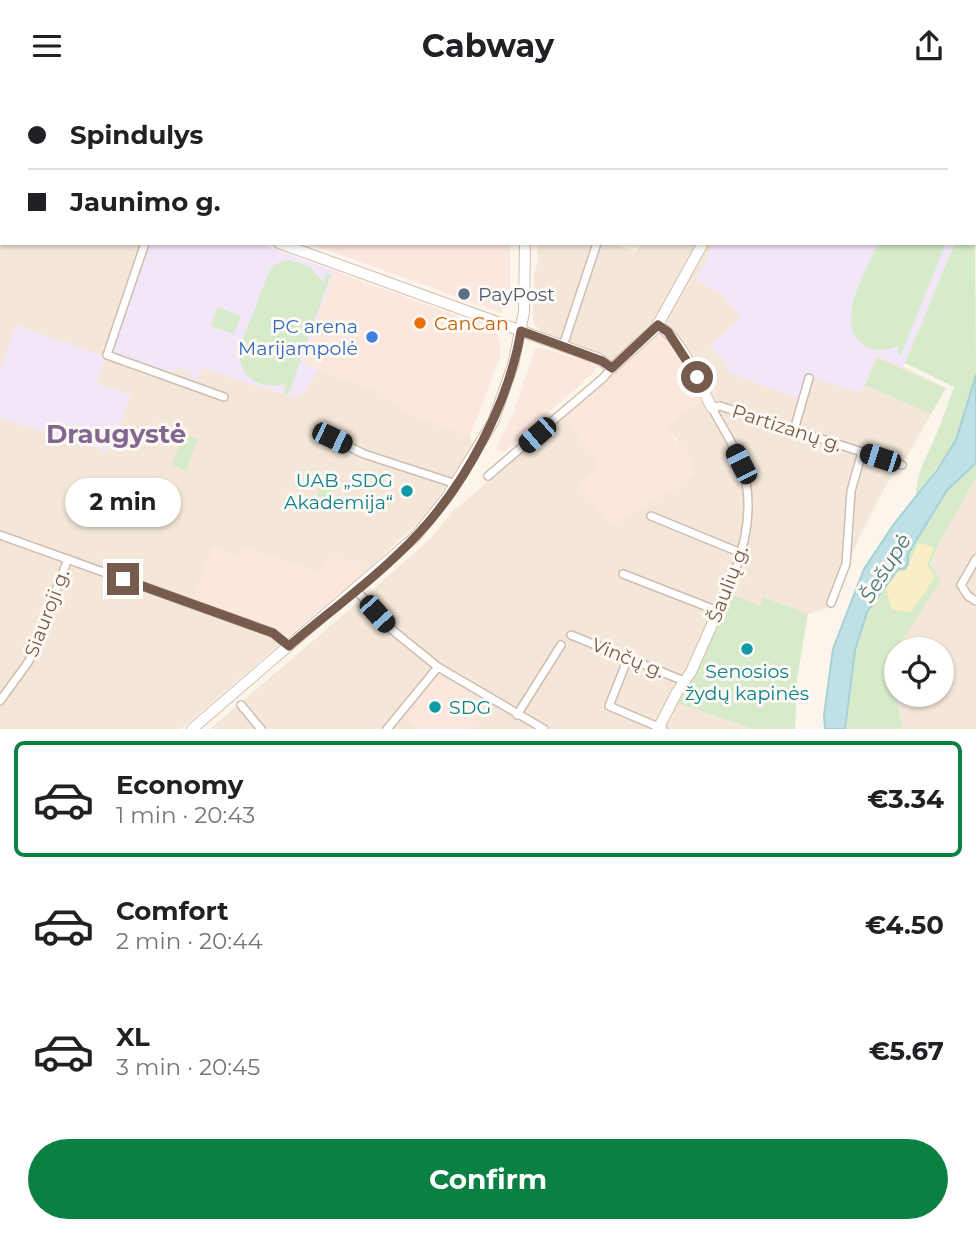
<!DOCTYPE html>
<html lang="en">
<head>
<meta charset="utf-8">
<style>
  body { margin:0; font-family:Montserrat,sans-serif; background:#f6f6f6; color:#202124; height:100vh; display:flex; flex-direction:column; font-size:26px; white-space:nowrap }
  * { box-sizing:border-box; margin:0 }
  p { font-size:23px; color:#757577 }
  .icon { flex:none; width:38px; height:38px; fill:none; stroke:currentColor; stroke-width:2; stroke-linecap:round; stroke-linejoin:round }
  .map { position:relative; height:638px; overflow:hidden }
  .drawer { display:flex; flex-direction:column; background:#fff; flex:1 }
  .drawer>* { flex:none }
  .hud { position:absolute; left:0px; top:0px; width:976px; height:154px; box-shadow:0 2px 5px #0004; display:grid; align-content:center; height:154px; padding:0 28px; background:#fff }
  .controls { position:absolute; left:884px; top:546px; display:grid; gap:14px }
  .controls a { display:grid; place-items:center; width:70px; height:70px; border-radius:50%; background:#fff; box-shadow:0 2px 5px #0004; font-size:35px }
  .end { position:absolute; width:32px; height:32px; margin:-16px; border:9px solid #775c4e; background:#fff; box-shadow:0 0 0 4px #fff }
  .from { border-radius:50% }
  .bubble { position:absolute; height:49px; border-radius:24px; background:#fff; box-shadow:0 2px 5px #0004; font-size:23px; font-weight:700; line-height:49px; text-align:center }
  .car { position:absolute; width:21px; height:42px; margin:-21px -10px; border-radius:9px; box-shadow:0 0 5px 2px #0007; background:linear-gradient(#222 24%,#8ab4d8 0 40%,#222 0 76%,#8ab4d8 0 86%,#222 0) }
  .hud b { display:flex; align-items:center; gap:24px; height:66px; font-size:26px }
  .hud b+b { border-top:2px solid #e0e0e0 }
  .hud i { width:18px; height:18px; background:#202124 }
  ul { padding:12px 0 0; list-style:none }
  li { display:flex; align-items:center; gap:21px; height:116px; margin:0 14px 10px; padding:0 14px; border:4px solid transparent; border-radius:10px }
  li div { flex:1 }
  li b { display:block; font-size:26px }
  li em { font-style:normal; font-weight:700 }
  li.on { border-color:#0b8043 }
  li>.icon { width:63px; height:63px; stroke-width:1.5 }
  .cta { display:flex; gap:14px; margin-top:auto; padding:14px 28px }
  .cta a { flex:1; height:80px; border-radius:42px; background:#0b8043; color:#fff; font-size:28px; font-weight:700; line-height:80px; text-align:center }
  header { display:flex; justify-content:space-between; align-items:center; height:91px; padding:0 28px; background:#fff; font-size:32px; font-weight:700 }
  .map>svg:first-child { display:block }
  .residential { fill:#f4e7d9 }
  .commercial { fill:#fce7df }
  .education { fill:#f2e7f9 }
  .green { fill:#d7eac9; fill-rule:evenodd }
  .sand { fill:#faeec7 }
  .water { fill:#bfe1e6; stroke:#a6d1d7; stroke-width:2 }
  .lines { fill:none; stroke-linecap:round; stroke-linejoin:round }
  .street-casing { stroke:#cebdb0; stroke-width:10 }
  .secondary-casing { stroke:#d4bfb0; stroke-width:12 }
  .highway-casing { stroke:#d9d1cd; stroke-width:15 }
  .street { stroke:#fff; stroke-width:7 }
  .secondary { stroke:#fff; stroke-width:10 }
  .highway { stroke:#f4b8a5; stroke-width:12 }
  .route { stroke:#775c4e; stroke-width:9 }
  .service-dot { fill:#5c6f8a; stroke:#fef9f2; stroke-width:2.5 }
  .food-dot { fill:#e8710a; stroke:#fef9f2; stroke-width:2.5 }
  .shop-dot { fill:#3f7fe0; stroke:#fef9f2; stroke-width:2.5 }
  .culture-dot { fill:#0f9aa8; stroke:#fef9f2; stroke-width:2.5 }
  .labels { text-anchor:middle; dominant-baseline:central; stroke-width:6; stroke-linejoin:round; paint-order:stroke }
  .service-label { font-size:19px; fill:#4e5e75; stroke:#fef9f2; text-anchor:start }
  .food-label { font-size:19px; fill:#c56008; stroke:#fef9f2; text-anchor:start }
  .shop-label { font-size:19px; fill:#366cbe; stroke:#fef9f2; text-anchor:end }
  .street-label { font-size:19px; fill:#775c4e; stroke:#fef9f2 }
  .culture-label { font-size:19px; fill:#0d838f; stroke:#fef9f2; text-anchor:end }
  .water-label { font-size:21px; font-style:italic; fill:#457983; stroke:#fef9f2 }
  .district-label { font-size:26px; font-weight:bold; fill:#836692; stroke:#fef9f2 }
</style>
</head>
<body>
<header><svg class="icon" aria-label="menu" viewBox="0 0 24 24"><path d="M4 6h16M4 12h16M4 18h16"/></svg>Cabway<svg class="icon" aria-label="share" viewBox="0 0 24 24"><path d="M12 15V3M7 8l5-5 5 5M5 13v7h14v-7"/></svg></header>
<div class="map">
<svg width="976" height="638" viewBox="0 0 976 638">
  <rect width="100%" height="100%" fill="#fcf5eb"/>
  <path class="residential" d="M 0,0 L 464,0 L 2,2 L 2,47 Z
    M 0,82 L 2,152 L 258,152 L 334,180 L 302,273 L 378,299 L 406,322 L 470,345 L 472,352 L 459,375 L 427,423 L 366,480 L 357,470 L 321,483 L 244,456 L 240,467 L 213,457 L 194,510 L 0,440 Z
    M 537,152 L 613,152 L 636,162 L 641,152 L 699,152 L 655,229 L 644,243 L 612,268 L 567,253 L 543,242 L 535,234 L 533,229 L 534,184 L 538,170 Z
    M 706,152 L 955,152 L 903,276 L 946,297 L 902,374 L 898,374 L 878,409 L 857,451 L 832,515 L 808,523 L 763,506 L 760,515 L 691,576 L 661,626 L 654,632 L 651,638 L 469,638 L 484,612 L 404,626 L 417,638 L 210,638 L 371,500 L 432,446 L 451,422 L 563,326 L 600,371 L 611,434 L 678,395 L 693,382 L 677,348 L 663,336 L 710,302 L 665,228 Z
    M 976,387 L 976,638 L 902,638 L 897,604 L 942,604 L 942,558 L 900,558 L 940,450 Z
    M 0,447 L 269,544 L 276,548 L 279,554 L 181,638 L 0,638 Z
    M 674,611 L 753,638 L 663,638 Z"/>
  <path class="commercial" d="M 606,0 L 788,0 L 787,2 Z
    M 308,152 L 510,152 L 510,196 L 501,222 Z
    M 334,180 L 496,239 L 500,253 L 500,266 L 470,345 L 406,322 L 378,299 L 302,273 Z
    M 660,242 L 668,247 L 704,306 L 663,336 L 693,368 L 693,382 L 679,395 L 611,434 L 579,394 L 600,371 L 563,326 Z
    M 539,256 L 598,274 L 592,283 L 504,361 L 496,358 L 513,322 L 535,258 Z
    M 244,456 L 320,483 L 327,469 L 336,467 L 357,470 L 366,480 L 289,545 L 194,510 L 213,457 L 240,467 Z
    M 440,585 L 485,612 L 469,638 L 417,638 L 404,626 L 435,587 Z"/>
  <path class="education" d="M 151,152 L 258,152 L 334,180 L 302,273 L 318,278 L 307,298 L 295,307 L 202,277 L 197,290 L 189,288 L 191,281 L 175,276 L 173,282 L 112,261 Z
    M 715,152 L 955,152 L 903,277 L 876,265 L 861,302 L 806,284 L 799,307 L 729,282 L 726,272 L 710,254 L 741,227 L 726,210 L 727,207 L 695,189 Z
    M 16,234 L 105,266 L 96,292 L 131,304 L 109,361 L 0,327 L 0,281 Z"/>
  <path class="green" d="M 884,0 L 976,0 L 976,113 L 975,2 L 883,2 Z
    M 975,139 L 976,284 L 956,349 L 916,406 C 917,383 923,373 932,353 C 941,335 947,314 954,296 L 905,272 L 955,152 L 975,152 Z
    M 878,152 L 946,152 L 901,264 L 897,262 L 899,254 C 889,259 878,261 867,256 C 830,237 867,179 878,152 Z
    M 288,169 L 309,175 L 323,191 L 327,182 L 331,184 L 288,304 L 284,302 L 286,293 C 259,300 234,284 241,254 L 269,180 L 278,172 Z
    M 218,216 L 241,225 L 234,243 L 211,235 Z
    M 877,267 L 945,297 L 931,323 L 865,294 Z
    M 183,342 L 198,348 L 186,380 L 172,374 Z
    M 976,372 L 976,387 L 940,450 L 930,474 L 941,489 L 903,548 L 900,558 L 896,558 L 896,568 L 892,578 L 902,638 L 845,638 C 846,608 853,548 867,521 C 874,506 894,480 908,472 L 908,463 L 947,399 ZM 910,465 L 911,521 L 897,482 C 908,480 910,476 910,465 Z
    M 324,382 L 336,386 L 329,408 L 317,404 Z
    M 728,502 L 760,515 L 763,506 L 808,523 L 797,588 L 795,638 L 753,638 L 674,611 Z"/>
  <path class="sand" d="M 919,452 L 934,456 L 927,475 L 935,486 L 911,521 L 892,519 L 886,498 L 897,482 C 912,479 911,464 919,452 Z"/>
  <path class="water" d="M 976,284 L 976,372 L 947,399 L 908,463 L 908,472 L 905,478 L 898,478 L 867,521 L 855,559 L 845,638 L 825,638 L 824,624 L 833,558 L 864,478 L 894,433 L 937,379 L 956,349 Z"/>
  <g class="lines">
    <g class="street-casing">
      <path id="street" d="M 93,0 L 98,2
        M 130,0 L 134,2
        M 599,0 L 603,2
        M 111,2 L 112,0
        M 354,2 L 355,0
        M 466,2 L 466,0
        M 652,2 L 653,0
        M 145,152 L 107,264 L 224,306
        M 563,255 L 597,152
        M 794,339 L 809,287
        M 332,347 L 364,363 L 456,393
        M 488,385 L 603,287 L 612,277
        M 651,425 L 741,462
        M 0,444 L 273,542 L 289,555
        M 976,468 L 961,494 L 968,505 L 976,510
        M 623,483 L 718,520
        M 356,499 L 391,538 L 438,576 L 544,638
        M 726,502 C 741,468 753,430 746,391 C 742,365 724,340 712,317 L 720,315 L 902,374
        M 831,512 L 846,473 L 851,400 L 862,361
        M 571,544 L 684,590
        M 628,567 L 609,615 L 663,638
        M 0,610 L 29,570 L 68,468
        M 241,614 L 261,638
        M 517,624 L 561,554
        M 387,638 L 438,576"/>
    </g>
    <g class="secondary-casing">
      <path id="secondary" d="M 507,0 L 508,2
        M 787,2 L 788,0
        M 0,52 L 2,53
        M 279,152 L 599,268 L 612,277 L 656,237 L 703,152
        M 658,234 C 682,248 699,292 712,317
        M 192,638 L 416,445 L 447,406 L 493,331 L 513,274 L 524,221 L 525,152
        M 658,638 L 677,601 L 691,581 L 726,502"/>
    </g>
    <g class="highway-casing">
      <path id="highway" d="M 825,0 L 827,2
        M 975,127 L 976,128"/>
    </g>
    <use href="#street" class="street"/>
    <use href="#secondary" class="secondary"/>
    <use href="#highway" class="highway"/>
  </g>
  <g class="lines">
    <path class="route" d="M 123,488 L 273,542 L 289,555 C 330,520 381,483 418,443 C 467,391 509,311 521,240 L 602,270 L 612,277 L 658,234 L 668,241 L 697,286"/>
  </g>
  <circle class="service-dot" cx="464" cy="203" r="7"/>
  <circle class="food-dot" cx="420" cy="232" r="7"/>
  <circle class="shop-dot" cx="372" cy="246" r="7"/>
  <g class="culture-dot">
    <circle cx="407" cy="400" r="7"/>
    <circle cx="747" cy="558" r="7"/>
    <circle cx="435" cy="616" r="7"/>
  </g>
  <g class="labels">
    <g class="service-label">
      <text x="478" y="203">PayPost</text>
    </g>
    <g class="food-label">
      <text x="434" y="232">CanCan</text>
    </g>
    <g class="shop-label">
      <text x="358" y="235">PC arena<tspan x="358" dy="22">Marijampolė</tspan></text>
    </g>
    <g class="street-label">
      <text transform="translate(787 337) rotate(18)">Partizanų g.</text>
      <text transform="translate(728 493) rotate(-69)">Šaulių g.</text>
      <text transform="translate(47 522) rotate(-69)">Siauroji g.</text>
      <text transform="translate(628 567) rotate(22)">Vinčų g.</text>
    </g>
    <g class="culture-label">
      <text x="393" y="389">UAB „SDG<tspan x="393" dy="22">Akademija“</tspan></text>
      <text x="747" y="580" text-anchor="middle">Senosios<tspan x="747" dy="22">žydų kapinės</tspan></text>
      <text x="449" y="616" text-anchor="start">SDG</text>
    </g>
    <g class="water-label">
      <text transform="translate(885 477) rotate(-58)">Šešupė</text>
    </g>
    <g class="district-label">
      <text x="116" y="343">Draugystė</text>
    </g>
  </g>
</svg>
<div class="controls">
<a><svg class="icon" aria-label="locate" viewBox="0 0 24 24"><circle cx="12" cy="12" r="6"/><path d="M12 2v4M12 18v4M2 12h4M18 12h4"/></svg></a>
</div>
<i class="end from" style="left:697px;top:286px"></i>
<i class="end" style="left:123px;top:488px"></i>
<div class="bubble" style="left:65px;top:387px;width:116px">2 min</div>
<i class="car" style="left:537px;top:344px;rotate:229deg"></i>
<i class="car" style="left:332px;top:347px;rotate:116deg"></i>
<i class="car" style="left:880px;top:367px;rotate:288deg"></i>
<i class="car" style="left:741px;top:373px;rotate:333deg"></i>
<i class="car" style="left:377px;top:523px;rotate:138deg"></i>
<div class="hud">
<b><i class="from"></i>Spindulys</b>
<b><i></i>Jaunimo g.</b>
</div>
</div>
<section class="drawer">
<ul>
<li class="on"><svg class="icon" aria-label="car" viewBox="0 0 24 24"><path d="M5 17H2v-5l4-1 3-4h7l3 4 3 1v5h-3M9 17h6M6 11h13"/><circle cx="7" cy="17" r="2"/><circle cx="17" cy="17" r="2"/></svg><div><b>Economy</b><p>1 min · 20:43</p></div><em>€3.34</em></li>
<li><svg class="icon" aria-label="car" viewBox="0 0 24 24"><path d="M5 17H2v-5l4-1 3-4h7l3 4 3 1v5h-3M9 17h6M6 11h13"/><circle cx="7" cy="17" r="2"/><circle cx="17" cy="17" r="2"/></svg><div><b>Comfort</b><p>2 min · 20:44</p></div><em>€4.50</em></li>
<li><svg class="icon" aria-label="car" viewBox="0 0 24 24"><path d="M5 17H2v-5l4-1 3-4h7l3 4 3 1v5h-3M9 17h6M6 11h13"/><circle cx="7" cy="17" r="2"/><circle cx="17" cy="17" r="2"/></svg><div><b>XL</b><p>3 min · 20:45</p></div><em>€5.67</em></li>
</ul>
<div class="cta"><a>Confirm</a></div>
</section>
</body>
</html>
